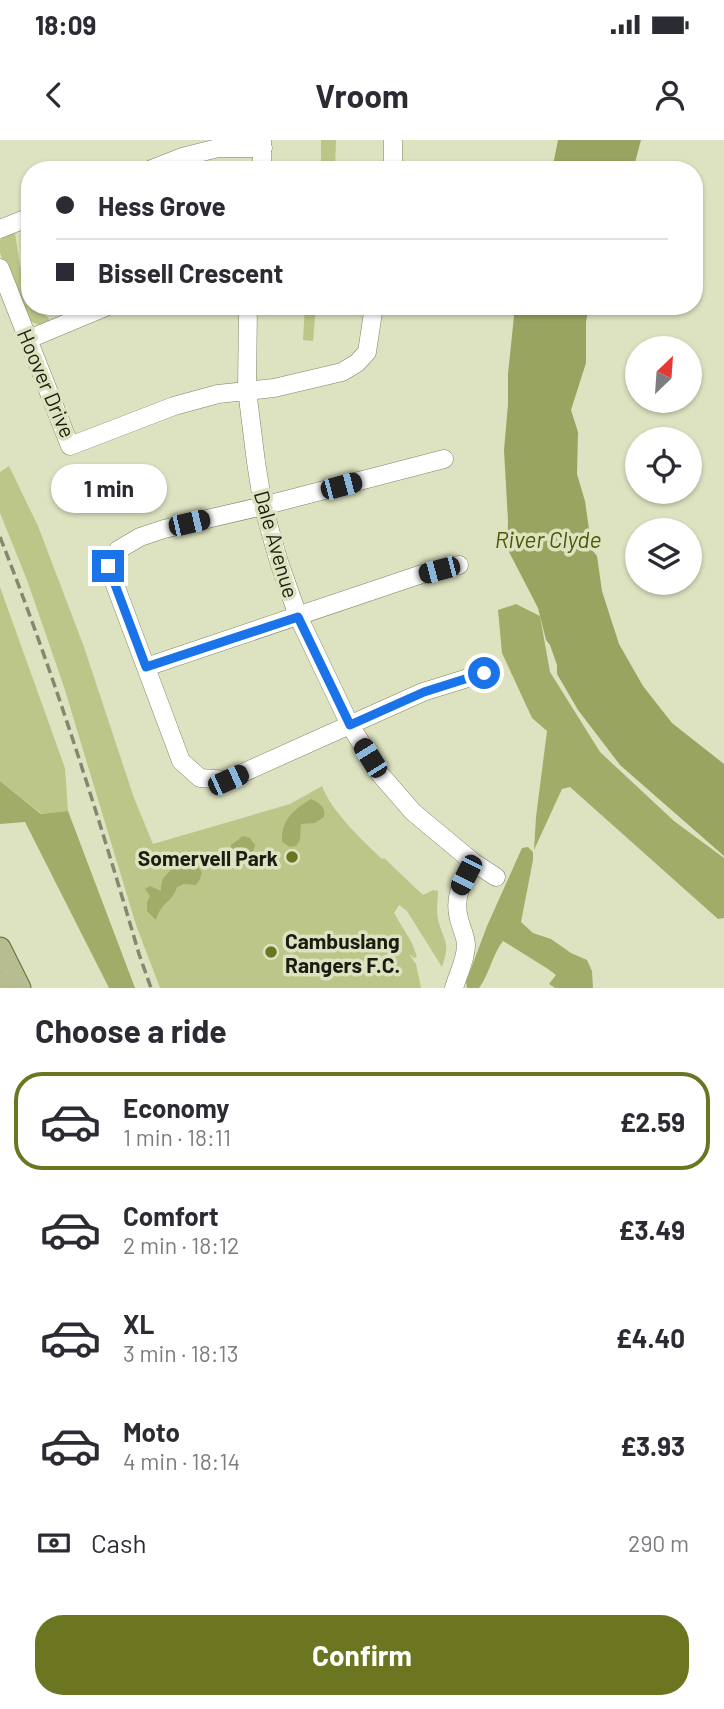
<!DOCTYPE html>
<html lang="en">
<head>
<meta charset="utf-8">
<style>
  body { margin:0; font-family:Barlow,sans-serif; background:#f7f7f7; color:#2b2b33; height:100vh; display:flex; flex-direction:column; font-size:26px; white-space:nowrap }
  * { box-sizing:border-box; margin:0 }
  p { font-size:23px; color:#7c7c81 }
  .icon { flex:none; width:38px; height:38px; fill:none; stroke:currentColor; stroke-width:2; stroke-linecap:round; stroke-linejoin:round }
  .map { position:relative; height:848px; overflow:hidden }
  .drawer { display:flex; flex-direction:column; background:#fff; flex:1 }
  .drawer>* { flex:none }
  .top-card { position:absolute; left:21px; top:21px; width:682px; height:154px; border-radius:28px; box-shadow:0 2px 5px #0004; display:grid; align-content:center; height:154px; padding:0 35px; background:#fff }
  .needle { width:46px; rotate:25deg }
  .tools { position:absolute; left:625px; top:196px; display:grid; gap:14px }
  .tools a { display:grid; place-items:center; width:77px; height:77px; border-radius:50%; background:#fff; box-shadow:0 2px 5px #0004; font-size:35px }
  .end { position:absolute; width:32px; height:32px; margin:-16px; border:9px solid #1a73e8; background:#fff; box-shadow:0 0 0 4px #fff }
  .from { border-radius:50% }
  .bubble { position:absolute; height:49px; border-radius:24px; background:#fff; box-shadow:0 2px 5px #0004; font-size:23px; font-weight:700; line-height:49px; text-align:center }
  .car { position:absolute; width:21px; height:42px; margin:-21px -10px; border-radius:9px; box-shadow:0 0 5px 2px #0007; background:linear-gradient(#222 24%,#8ab4d8 0 40%,#222 0 76%,#8ab4d8 0 86%,#222 0) }
  .top-card b { display:flex; align-items:center; gap:24px; height:66px; font-size:26px }
  .top-card b+b { border-top:2px solid #e1e1e2 }
  .top-card i { width:18px; height:18px; background:#2b2b33 }
  ul { padding:0; list-style:none }
  li { display:flex; align-items:center; gap:21px; height:98px; margin:0 14px 10px; padding:0 21px; border:4px solid transparent; border-radius:28px }
  li div { flex:1 }
  li b { display:block; font-size:26px }
  li em { font-style:normal; font-weight:700 }
  li.current { border-color:#6c7620 }
  li>.icon { width:63px; height:63px; stroke-width:1.5 }
  h2 { padding:0 35px; font-size:32px; line-height:84px }
  .pay { display:flex; align-items:center; gap:18px; height:77px; padding:0 35px; font-size:26px }
  .pay p { margin-inline-start:auto }
  .button { display:flex; gap:14px; margin-top:auto; padding:14px 35px }
  .button a { flex:1; height:80px; border-radius:28px; background:#6c7620; color:#fff; font-size:28px; font-weight:700; line-height:80px; text-align:center }
  .status { display:flex; justify-content:space-between; align-items:center; height:49px; padding:0 35px; background:#fff; direction:ltr }
  .status svg { height:19px; fill:currentColor }
  header { display:flex; justify-content:space-between; align-items:center; height:91px; padding:0 35px; background:#fff; font-size:32px; font-weight:700 }
  .map>svg:first-child { display:block }
  .green { fill:#bcc689 }
  .forest { fill:#a2ac69 }
  .water { fill:#9aa461 }
  .lines { fill:none; stroke-linecap:round; stroke-linejoin:round }
  .minor-casing { stroke:#7f8565; stroke-width:19 }
  .major-casing { stroke:#616833; stroke-width:23 }
  .minor { stroke:#fff; stroke-width:18 }
  .major { stroke:#b7bd90; stroke-width:21 }
  .rail { stroke:#83886f; stroke-width:3.5; stroke-dasharray:10 5; stroke-linecap:butt }
  .route { stroke:#1a73e8; stroke-width:9 }
  .poi-dot { fill:#6c7620; stroke:#dde3c1; stroke-width:2.5 }
  .labels { text-anchor:middle; dominant-baseline:central; stroke-width:7; stroke-linejoin:round; paint-order:stroke }
  .street-label { font-size:21px; fill:#1b1d10; stroke:#dde3c1 }
  .poi-label { font-size:21px; font-weight:bold; fill:#1b1d10; stroke:#dde3c1; text-anchor:end }
  .water-label { font-size:23px; font-style:italic; fill:#4f5704; stroke:#dde3c1 }
</style>
</head>
<body>
<div class="status"><b>18:09</b><svg viewBox="0 0 49 12"><path d="M0 12V9h3v3zM5 12V6h3v6zM10 12V3h3v9zM15 12V0h3v12zM26 1h20v11H26zM47 4h2v5h-2z"/></svg></div>
<header><svg class="icon" aria-label="back" viewBox="0 0 24 24"><path d="M15 5l-7 7 7 7"/></svg>Vroom<svg class="icon" aria-label="person" viewBox="0 0 24 24"><circle cx="12" cy="8" r="4"/><path d="M4 21q1-7 8-7t8 7"/></svg></header>
<div class="map">
<svg width="724" height="848" viewBox="0 0 724 848">
  <rect width="100%" height="100%" fill="#dde3c1"/>
  <path class="green" d="M 321,0 L 336,0 L 335,30 L 321,30 Z
    M 12,89 L 15,93 L 20,126 L 30,150 L 30,166 L 39,166 L 49,179 L 49,182 L 41,186 L 26,179 L 0,113 L 0,101 L 5,92 Z
    M 305,166 L 316,166 L 313,201 L 303,200 Z
    M 9,326 L 38,386 L 84,507 L 134,658 L 153,704 L 290,664 L 322,646 C 331,671 363,701 382,719 L 384,718 L 423,755 L 433,750 L 438,751 C 438,760 436,771 438,779 C 444,804 451,799 442,827 L 407,771 L 399,765 L 394,773 L 412,803 L 417,817 L 414,818 L 409,814 L 416,824 L 421,848 L 160,848 L 136,785 L 64,547 L 27,440 L 0,373 L 0,332 Z
    M 0,447 L 65,628 L 68,671 L 42,674 L 0,641 Z"/>
  <path class="forest" d="M 516,464 L 540,476 L 550,532 L 600,612 L 674,681 L 724,718 L 724,778 L 718,779 L 570,647 L 562,649 L 534,710 L 536,677 L 547,591 L 532,578 L 502,513 L 498,470 Z
    M 0,641 L 41,674 L 68,671 L 135,848 L 109,848 L 25,682 L 0,684 Z
    M 311,659 C 320,663 326,667 324,677 L 315,683 L 301,684 L 300,700 L 296,706 L 290,707 L 282,702 C 281,679 294,670 311,659 Z
    M 243,696 L 250,698 L 255,705 L 253,712 L 242,718 L 231,717 L 231,705 Z
    M 528,707 L 533,712 L 533,720 L 521,782 L 533,793 L 551,799 L 571,813 L 587,820 L 592,831 L 593,848 L 555,848 L 549,844 L 556,835 L 548,829 L 503,801 C 492,815 490,833 479,848 L 467,848 L 466,842 L 487,786 L 522,708 Z
    M 186,720 L 198,727 L 202,732 L 200,739 L 196,745 L 184,744 L 177,747 C 172,763 161,762 156,780 L 147,771 L 147,762 L 150,756 L 145,749 L 150,746 L 161,751 C 161,735 166,737 174,726 L 183,727 Z"/>
  <path class="water" d="M 558,0 L 641,0 L 633,30 L 552,30 Z
    M 515,166 L 589,166 L 586,182 L 586,223 L 571,270 L 578,292 L 577,334 L 585,361 L 592,410 L 597,416 L 602,451 L 619,504 L 643,546 L 672,583 L 724,624 L 724,716 L 620,625 L 578,570 L 557,534 L 557,525 L 550,505 L 546,500 L 538,468 L 507,408 L 508,381 L 504,310 L 508,264 L 508,234 Z"/>
  <g class="lines">
    <g class="minor-casing">
      <path id="minor" d="M 149,30 L 182,17 L 218,8 L 263,8
        M 262,30 L 262,0
        M 393,30 L 393,0
        M 0,89 L 30,77
        M 0,128 L 70,306 L 174,266 L 218,254 L 274,248 L 342,232 L 357,223 L 367,212 L 374,166
        M 248,166 L 247,250 L 256,322 L 263,366 L 279,422 L 298,476 L 350,585 L 380,634 L 413,672 L 473,722 L 496,737
        M 29,199 L 108,166
        M 444,319 L 263,366 L 164,389 L 140,397 L 118,410 L 108,426 L 181,621 L 200,638 L 227,640 L 423,552 L 484,533
        M 146,527 L 419,435 L 459,425
        M 454,848 C 458,834 466,820 466,805 C 466,797 461,787 459,779 C 453,757 463,740 473,722"/>
    </g>
    <g class="major-casing">
      <path id="major" d="M 0,808 L 20,848
        M 0,843 L 2,848"/>
    </g>
    <use href="#minor" class="minor"/>
    <use href="#major" class="major"/>
    <path class="rail" d="M 0,397 C 54,534 98,674 139,814 L 151,848"/>
  </g>
  <g class="lines">
    <path class="route" d="M 108,426 L 146,527 L 298,477 L 350,585 L 424,552 L 484,533"/>
  </g>
  <g class="poi-dot">
    <circle cx="292" cy="717" r="7"/>
    <circle cx="271" cy="812" r="7"/>
  </g>
  <g class="labels">
    <g class="street-label">
      <text transform="translate(47 243) rotate(67)">Hoover Drive</text>
      <text transform="translate(277 404) rotate(74)">Dale Avenue</text>
    </g>
    <g class="poi-label">
      <text x="278" y="717">Somervell Park</text>
      <text x="285" y="800" text-anchor="start">Cambuslang<tspan x="285" dy="24">Rangers F.C.</tspan></text>
    </g>
    <g class="water-label">
      <text x="548" y="399">River Clyde</text>
    </g>
  </g>
</svg>
<div class="tools">
<a><svg class="needle" viewBox="-14 -14 28 28"><path d="M0-13l5 13h-10z" fill="#e53935"/><path d="M0 13l5-13h-10z" fill="#7c7c81"/></svg></a>
<a><svg class="icon" aria-label="locate" viewBox="0 0 24 24"><circle cx="12" cy="12" r="6"/><path d="M12 2v4M12 18v4M2 12h4M18 12h4"/></svg></a>
<a><svg class="icon" aria-label="layers" viewBox="0 0 24 24"><path d="M12 4l9 5-9 5-9-5zM3 14l9 5 9-5"/></svg></a>
</div>
<i class="end from" style="left:484px;top:533px"></i>
<i class="end" style="left:108px;top:426px"></i>
<div class="bubble" style="left:51px;top:324px;width:116px">1 min</div>
<i class="car" style="left:341px;top:346px;rotate:75deg"></i>
<i class="car" style="left:189px;top:383px;rotate:77deg"></i>
<i class="car" style="left:439px;top:430px;rotate:255deg"></i>
<i class="car" style="left:370px;top:618px;rotate:328deg"></i>
<i class="car" style="left:228px;top:640px;rotate:66deg"></i>
<i class="car" style="left:466px;top:735px;rotate:207deg"></i>
<div class="top-card">
<b><i class="from"></i>Hess Grove</b>
<b><i></i>Bissell Crescent</b>
</div>
</div>
<section class="drawer">
<h2>Choose a ride</h2>
<ul>
<li class="current"><svg class="icon" aria-label="car" viewBox="0 0 24 24"><path d="M5 17H2v-5l4-1 3-4h7l3 4 3 1v5h-3M9 17h6M6 11h13"/><circle cx="7" cy="17" r="2"/><circle cx="17" cy="17" r="2"/></svg><div><b>Economy</b><p>1 min · 18:11</p></div><em>£2.59</em></li>
<li><svg class="icon" aria-label="car" viewBox="0 0 24 24"><path d="M5 17H2v-5l4-1 3-4h7l3 4 3 1v5h-3M9 17h6M6 11h13"/><circle cx="7" cy="17" r="2"/><circle cx="17" cy="17" r="2"/></svg><div><b>Comfort</b><p>2 min · 18:12</p></div><em>£3.49</em></li>
<li><svg class="icon" aria-label="car" viewBox="0 0 24 24"><path d="M5 17H2v-5l4-1 3-4h7l3 4 3 1v5h-3M9 17h6M6 11h13"/><circle cx="7" cy="17" r="2"/><circle cx="17" cy="17" r="2"/></svg><div><b>XL</b><p>3 min · 18:13</p></div><em>£4.40</em></li>
<li><svg class="icon" aria-label="car" viewBox="0 0 24 24"><path d="M5 17H2v-5l4-1 3-4h7l3 4 3 1v5h-3M9 17h6M6 11h13"/><circle cx="7" cy="17" r="2"/><circle cx="17" cy="17" r="2"/></svg><div><b>Moto</b><p>4 min · 18:14</p></div><em>£3.93</em></li>
</ul>
<div class="pay"><svg class="icon" aria-label="cash" viewBox="0 0 24 24"><path d="M3 7h18v10H3z"/><circle cx="12" cy="12" r="2"/></svg>Cash<p>290 m</p></div>
<div class="button"><a>Confirm</a></div>
</section>
</body>
</html>
